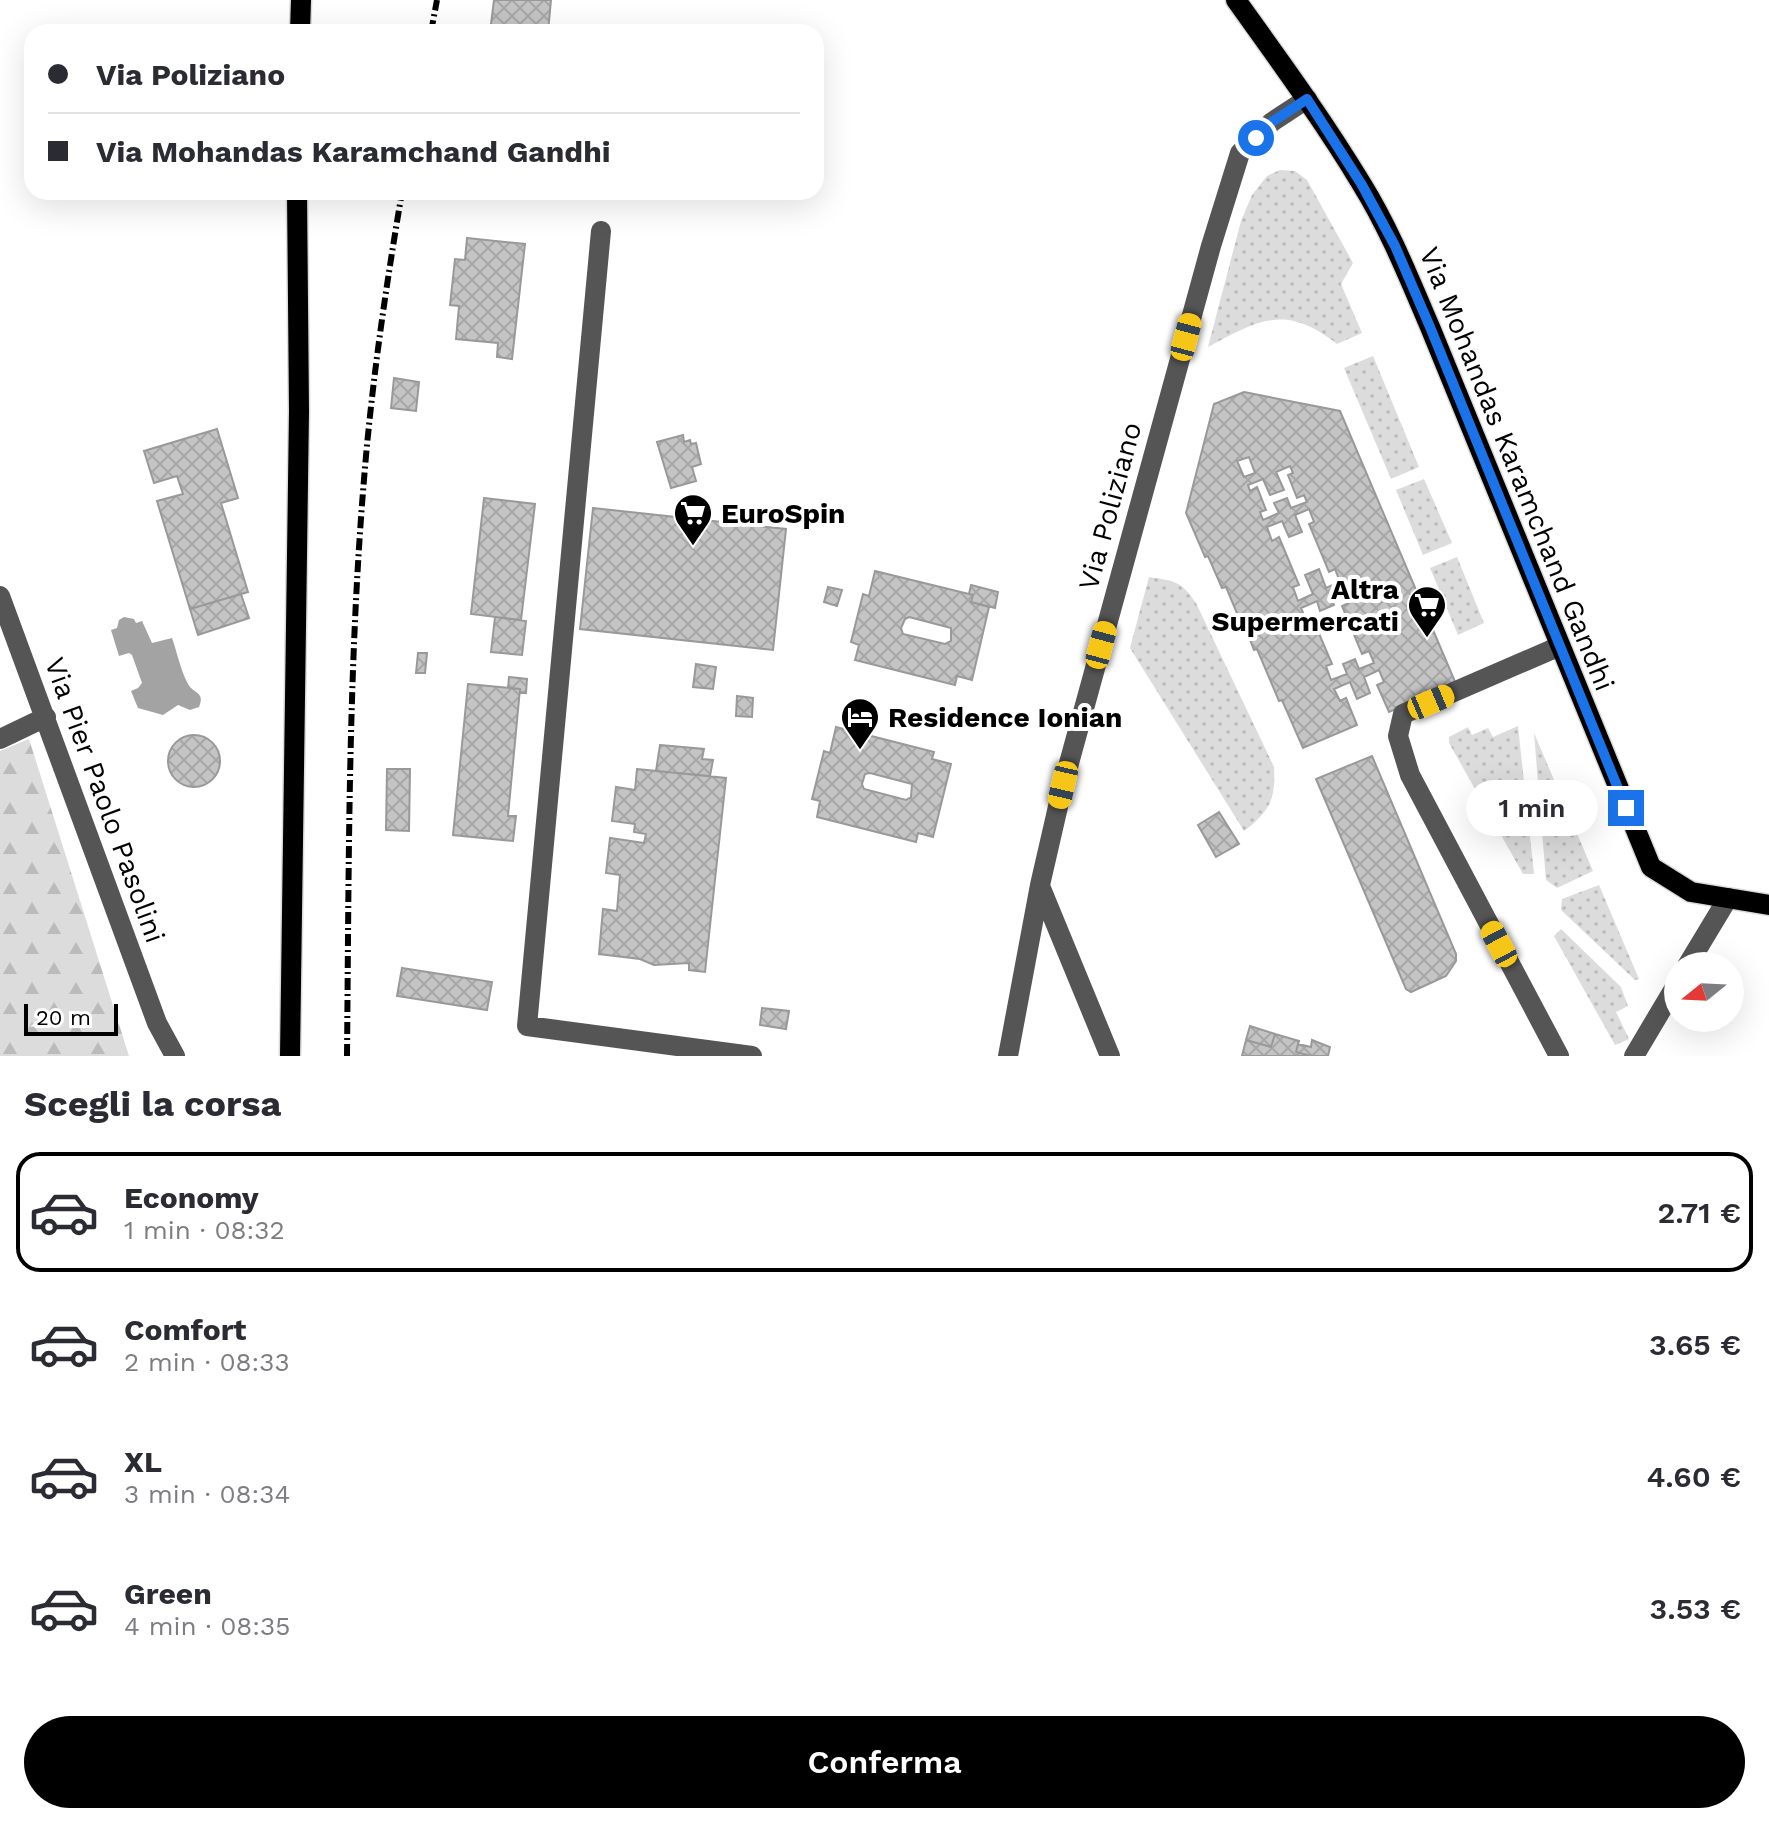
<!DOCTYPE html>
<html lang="it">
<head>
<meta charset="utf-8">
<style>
  body { margin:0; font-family:"Work Sans",sans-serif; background:#f2f2f3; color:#2b2b33; height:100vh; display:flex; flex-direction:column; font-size:30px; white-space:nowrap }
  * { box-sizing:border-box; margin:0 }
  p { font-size:26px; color:#7c7c81 }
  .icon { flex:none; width:44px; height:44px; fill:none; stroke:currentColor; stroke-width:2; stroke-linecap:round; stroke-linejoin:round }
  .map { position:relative; height:1056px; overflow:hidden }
  .panel { display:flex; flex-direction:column; background:#fff; flex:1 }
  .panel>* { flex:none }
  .hud { position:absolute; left:24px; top:24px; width:800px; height:176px; border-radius:24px; box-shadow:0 8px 32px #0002; display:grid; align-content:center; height:176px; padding:0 24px; background:#fff }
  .needle { width:52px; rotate:252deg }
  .controls { position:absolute; left:1664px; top:952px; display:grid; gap:16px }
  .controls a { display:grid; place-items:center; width:80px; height:80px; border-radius:50%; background:#fff; box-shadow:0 8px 32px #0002; font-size:40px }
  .scale { position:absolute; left:24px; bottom:20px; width:94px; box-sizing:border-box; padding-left:8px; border:4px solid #000; border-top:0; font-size:22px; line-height:28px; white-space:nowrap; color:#000; -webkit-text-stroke:6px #fff; paint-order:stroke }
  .end { position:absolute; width:36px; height:36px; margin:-18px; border:10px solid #1a73e8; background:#fff; box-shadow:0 0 0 4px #fff }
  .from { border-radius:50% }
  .bubble { position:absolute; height:56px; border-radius:28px; background:#fff; box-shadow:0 8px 32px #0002; font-size:26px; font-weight:600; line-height:56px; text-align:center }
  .car { position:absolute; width:24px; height:48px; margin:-24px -12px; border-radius:10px; box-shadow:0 0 6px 2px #0007; background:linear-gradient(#f5c518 24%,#345 0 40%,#f5c518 0 76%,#345 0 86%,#f5c518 0) }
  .hud b { display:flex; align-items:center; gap:28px; height:76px; font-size:30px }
  .hud b+b { border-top:2px solid #e1e1e2 }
  .hud i { width:20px; height:20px; background:#2b2b33 }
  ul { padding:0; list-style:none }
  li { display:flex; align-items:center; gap:24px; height:120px; margin:0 16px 12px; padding:0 8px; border:4px solid transparent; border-radius:24px }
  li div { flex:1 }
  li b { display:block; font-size:30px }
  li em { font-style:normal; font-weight:600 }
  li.on { border-color:#000 }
  li>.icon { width:72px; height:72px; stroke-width:1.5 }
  h2 { padding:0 24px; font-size:36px; line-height:96px }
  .primary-button { display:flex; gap:16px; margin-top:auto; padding:16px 24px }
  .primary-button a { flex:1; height:92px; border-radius:48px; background:#000; color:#fff; font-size:32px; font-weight:600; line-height:92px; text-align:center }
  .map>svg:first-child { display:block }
  .grass { fill:url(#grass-dots) }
  .forest { fill:url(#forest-firs) }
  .water { fill:#a3a3a3 }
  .building { fill:url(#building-cross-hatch); stroke:#999; stroke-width:2; fill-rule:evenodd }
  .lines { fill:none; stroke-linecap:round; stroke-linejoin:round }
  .major-casing { stroke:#dbdbdb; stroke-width:23 }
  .minor { stroke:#555; stroke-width:20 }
  .major { stroke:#000; stroke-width:20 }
  .rail { stroke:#000; stroke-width:6; stroke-dasharray:12 4 2 4; stroke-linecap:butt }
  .route { stroke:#1a73e8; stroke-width:10 }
  .labels { text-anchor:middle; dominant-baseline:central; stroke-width:8; stroke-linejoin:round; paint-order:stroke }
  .street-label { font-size:28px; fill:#000; stroke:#fff }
  .poi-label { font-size:28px; font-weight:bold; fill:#000; stroke:#fff; text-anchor:start }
</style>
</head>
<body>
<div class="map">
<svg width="1769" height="1056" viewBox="0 0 1769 1056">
  <defs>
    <pattern id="grass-dots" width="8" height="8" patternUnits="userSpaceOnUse" patternTransform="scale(2)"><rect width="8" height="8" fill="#dcdcdc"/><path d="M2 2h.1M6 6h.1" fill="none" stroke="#bbb" stroke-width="1.8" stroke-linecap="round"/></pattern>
    <pattern id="forest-firs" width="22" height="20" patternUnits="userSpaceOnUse" patternTransform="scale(2)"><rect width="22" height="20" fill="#dcdcdc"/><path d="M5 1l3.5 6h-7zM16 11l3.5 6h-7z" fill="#bbb"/></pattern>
    <pattern id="building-cross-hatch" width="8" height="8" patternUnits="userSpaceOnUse" patternTransform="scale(2)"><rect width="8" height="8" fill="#c4c4c4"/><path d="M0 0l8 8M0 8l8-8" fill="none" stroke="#a7a7a7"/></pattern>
  </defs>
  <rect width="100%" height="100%" fill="#fff"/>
  <path class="grass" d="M 1280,170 L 1295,171 L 1307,180 L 1353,263 L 1341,284 L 1362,333 L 1337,344 C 1286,304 1260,319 1208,347 L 1241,221 L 1252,195 L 1267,176 Z
    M 1373,356 L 1419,467 L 1391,479 L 1344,368 Z
    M 1424,479 L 1452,543 L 1423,555 L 1396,490 Z
    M 1457,557 L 1484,623 L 1458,635 L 1430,568 Z
    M 1149,577 C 1175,581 1181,581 1196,603 L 1274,767 C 1276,799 1270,811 1244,831 L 1130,648 Z
    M 1518,726 L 1534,874 L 1523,874 L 1449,743 L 1449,737 L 1468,727 L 1472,735 L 1488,728 L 1493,737 Z
    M 1534,733 L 1593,871 L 1557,888 L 1546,880 Z
    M 1599,885 L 1639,979 L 1635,980 L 1561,910 L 1562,899 Z
    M 1561,929 L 1621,987 L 1628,1006 L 1616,1012 L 1629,1039 L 1615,1045 L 1554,936 Z"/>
  <path class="forest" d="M 29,739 L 129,1056 L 0,1056 L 0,751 Z"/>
  <path class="water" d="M 124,617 L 134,619 L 136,623 L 142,621 L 152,643 L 172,638 C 177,652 180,668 187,682 C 192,694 206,691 199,707 L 190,710 L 178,705 L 163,715 L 138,708 L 131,691 L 138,688 L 142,683 L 132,655 L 129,653 L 119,656 L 111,630 L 117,628 L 119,620 Z"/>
  <path class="building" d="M 494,0 L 551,0 L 548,32 L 490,32 Z
    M 467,238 L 525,244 L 512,359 L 497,357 L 498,343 L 456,339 L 459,306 L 450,305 L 455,259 L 465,260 Z
    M 394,378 L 419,382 L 416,411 L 391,408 Z
    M 1244,392 L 1340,411 L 1456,684 L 1389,712 L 1377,685 L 1384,682 L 1379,670 L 1364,677 L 1370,693 L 1357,699 L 1350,682 L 1334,689 L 1340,701 L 1346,698 L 1357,725 L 1303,748 L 1282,700 L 1279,701 L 1257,649 L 1254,650 L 1243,622 L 1241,623 L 1226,587 L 1222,588 L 1208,556 L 1205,557 L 1186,513 L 1214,404 ZM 1249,457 L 1255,473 L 1244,477 L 1237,461 ZM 1290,466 L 1293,473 L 1288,475 L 1297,498 L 1304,495 L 1307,502 L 1291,508 L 1287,498 L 1274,503 L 1279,513 L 1263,520 L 1260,512 L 1266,510 L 1257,487 L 1250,491 L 1248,485 L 1263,479 L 1270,495 L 1284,490 L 1276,472 ZM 1309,509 L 1314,522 L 1309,524 L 1329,572 L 1335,569 L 1340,582 L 1326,588 L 1319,569 L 1305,575 L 1313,594 L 1298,601 L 1293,587 L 1299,585 L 1279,537 L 1272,541 L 1267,527 L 1282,521 L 1289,537 L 1302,532 L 1295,515 ZM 1344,590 L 1349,603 L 1342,606 L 1362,654 L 1369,651 L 1374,663 L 1359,669 L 1355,659 L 1343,664 L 1347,674 L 1331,680 L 1326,666 L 1332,664 L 1312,617 L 1306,620 L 1301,608 L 1317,601 L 1320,611 L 1334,605 L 1330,596 Z
    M 217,429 L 238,498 L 221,503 L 248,592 L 190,609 L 157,501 L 183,494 L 177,476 L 154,483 L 144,451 Z
    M 683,435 L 684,442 L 690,440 L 691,444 L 696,443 L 701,464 L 692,467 L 696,481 L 671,488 L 657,442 Z
    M 484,498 L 535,504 L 521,620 L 471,614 Z
    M 593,508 L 786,529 L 773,650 L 580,629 Z
    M 875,571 L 973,595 L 971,602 L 989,607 L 972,680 L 957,676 L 955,685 L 855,660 L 859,645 L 851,642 L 863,594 L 869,596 ZM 909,617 L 951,628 L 951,641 L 945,644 L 903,634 L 901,628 L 905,619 Z
    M 971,585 L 998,592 L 995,608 L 971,602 L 973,595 L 969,594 Z
    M 828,587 L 842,590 L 837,606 L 824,602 Z
    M 241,594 L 249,618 L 198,635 L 190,609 Z
    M 495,617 L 526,621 L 522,655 L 491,652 Z
    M 418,653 L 427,653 L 425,673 L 416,673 Z
    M 696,664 L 716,667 L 713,689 L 693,687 Z
    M 509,677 L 527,679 L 526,693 L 520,692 L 520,689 L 508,688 Z
    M 468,684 L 520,689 L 508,816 L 516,816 L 513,841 L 453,835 Z
    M 737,696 L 753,698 L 752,717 L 736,716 Z
    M 836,727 L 934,752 L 932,759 L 951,764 L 933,837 L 918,833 L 916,842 L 817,817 L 820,801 L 812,799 L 824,751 L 830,753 ZM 870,773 L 912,784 L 911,797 L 906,800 L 864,789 L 862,784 L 865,774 Z
    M168 761a26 26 0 1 1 52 0a26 26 0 1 1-52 0Z
    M 660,745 L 704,749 L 702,759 L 713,760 L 710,776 L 656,771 Z
    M 1372,756 L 1456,954 L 1456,961 L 1446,976 L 1411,992 L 1406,989 L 1316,779 Z
    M 387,769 L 410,769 L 409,831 L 386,830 Z
    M 637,769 L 726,778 L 705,972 L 689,970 L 689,963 L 654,965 L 640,959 L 599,954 L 603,909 L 617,911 L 620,875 L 606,873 L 610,838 L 644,843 L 646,834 L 634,832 L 635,824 L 612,821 L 616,787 L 635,790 Z
    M 1219,812 L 1239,844 L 1216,857 L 1198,825 Z
    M 402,968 L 492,982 L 487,1010 L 397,996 Z
    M 762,1008 L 789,1011 L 786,1029 L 760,1025 Z
    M 1250,1026 L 1275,1034 L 1271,1047 L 1246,1040 Z
    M 1275,1034 L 1299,1041 L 1296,1052 L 1311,1056 L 1242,1056 L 1246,1040 L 1271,1047 Z
    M 1312,1040 L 1330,1047 L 1328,1056 L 1311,1056 L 1296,1052 L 1298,1044 L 1311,1047 Z"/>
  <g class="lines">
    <g class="major-casing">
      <path id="major" d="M 1236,0 C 1279,60 1323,120 1361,183 C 1389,228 1409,278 1430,327 L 1651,867 L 1691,892 L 1769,905
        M 300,32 L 301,0
        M 290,1056 L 299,411 L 297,192"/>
    </g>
    <path class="minor" d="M 601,231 L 527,1026 L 752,1056
      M 0,596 L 157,1023 L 175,1056
      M 0,739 L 46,717
      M 1040,886 L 1110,1056
      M 1687,966 L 1728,898
      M 1008,1056 L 1040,885 L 1063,785 L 1211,246 L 1240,153 L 1272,122 L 1307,99
      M 1559,1056 L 1410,775 L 1398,736 L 1403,714 L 1560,646
      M 1634,1056 L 1678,982"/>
    <use href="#major" class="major"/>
    <path class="rail" d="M 431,32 L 437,0
      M 347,1056 C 349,856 348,656 366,456 C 374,368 387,280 402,192"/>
  </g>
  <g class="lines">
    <path class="route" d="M 1256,138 L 1272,122 L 1307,99 L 1362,185 L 1395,246 L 1430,327 L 1626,808"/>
  </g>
  <defs>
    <g id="supermarket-pin" transform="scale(2)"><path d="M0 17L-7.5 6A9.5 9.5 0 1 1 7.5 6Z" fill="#000" stroke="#fff"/><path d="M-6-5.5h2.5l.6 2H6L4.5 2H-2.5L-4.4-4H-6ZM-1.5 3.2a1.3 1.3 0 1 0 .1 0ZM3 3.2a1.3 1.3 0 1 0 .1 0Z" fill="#fff"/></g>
    <g id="hotel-pin" transform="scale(2)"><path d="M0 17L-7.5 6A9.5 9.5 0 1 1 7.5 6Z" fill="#000" stroke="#fff"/><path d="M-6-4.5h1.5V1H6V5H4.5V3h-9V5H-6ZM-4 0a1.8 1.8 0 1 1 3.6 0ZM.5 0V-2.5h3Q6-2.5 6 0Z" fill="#fff"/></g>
  </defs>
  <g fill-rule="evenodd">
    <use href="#supermarket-pin" x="693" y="513"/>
    <use href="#supermarket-pin" x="1427" y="605"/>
    <use href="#hotel-pin" x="860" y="717"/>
  </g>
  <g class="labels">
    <g class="street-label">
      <text transform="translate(1517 469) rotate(68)">Via Mohandas Karamchand Gandhi</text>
      <text transform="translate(1110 506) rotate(-75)">Via Poliziano</text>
      <text transform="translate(105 800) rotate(70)">Via Pier Paolo Pasolini</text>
    </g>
    <g class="poi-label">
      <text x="721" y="513">EuroSpin</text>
      <text x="1399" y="589" text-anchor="end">Altra<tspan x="1399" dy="32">Supermercati</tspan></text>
      <text x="888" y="717">Residence Ionian</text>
    </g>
  </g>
</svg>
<div class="controls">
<a><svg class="needle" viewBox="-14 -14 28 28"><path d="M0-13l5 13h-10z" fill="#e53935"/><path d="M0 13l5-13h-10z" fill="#7c7c81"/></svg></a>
</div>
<div class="scale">20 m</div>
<i class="end from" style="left:1256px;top:138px"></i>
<i class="end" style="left:1626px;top:808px"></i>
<div class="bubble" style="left:1466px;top:780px;width:132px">1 min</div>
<i class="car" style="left:1186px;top:337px;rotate:15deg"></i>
<i class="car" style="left:1101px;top:645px;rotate:15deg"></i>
<i class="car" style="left:1431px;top:702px;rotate:67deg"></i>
<i class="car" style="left:1063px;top:785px;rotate:193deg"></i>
<i class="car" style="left:1499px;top:944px;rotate:332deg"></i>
<div class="hud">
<b><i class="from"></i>Via Poliziano</b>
<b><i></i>Via Mohandas Karamchand Gandhi</b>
</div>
</div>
<section class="panel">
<h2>Scegli la corsa</h2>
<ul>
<li class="on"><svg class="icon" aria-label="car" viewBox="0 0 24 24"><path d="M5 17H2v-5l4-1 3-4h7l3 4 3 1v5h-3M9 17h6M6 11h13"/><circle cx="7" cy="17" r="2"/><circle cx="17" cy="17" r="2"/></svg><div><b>Economy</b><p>1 min · 08:32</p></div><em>2.71 €</em></li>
<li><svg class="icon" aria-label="car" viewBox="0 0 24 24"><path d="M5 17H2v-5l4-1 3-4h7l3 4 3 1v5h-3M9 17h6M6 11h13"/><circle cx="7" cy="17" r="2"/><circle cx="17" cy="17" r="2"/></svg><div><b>Comfort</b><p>2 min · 08:33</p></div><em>3.65 €</em></li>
<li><svg class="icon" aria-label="car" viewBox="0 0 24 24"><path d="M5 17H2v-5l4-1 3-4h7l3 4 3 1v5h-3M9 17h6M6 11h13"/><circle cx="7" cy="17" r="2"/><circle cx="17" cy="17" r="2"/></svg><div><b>XL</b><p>3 min · 08:34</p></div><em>4.60 €</em></li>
<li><svg class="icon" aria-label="car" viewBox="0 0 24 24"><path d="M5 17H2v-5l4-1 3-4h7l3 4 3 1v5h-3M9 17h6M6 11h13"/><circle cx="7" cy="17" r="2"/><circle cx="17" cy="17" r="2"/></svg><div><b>Green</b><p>4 min · 08:35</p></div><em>3.53 €</em></li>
</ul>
<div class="primary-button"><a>Conferma</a></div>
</section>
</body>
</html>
